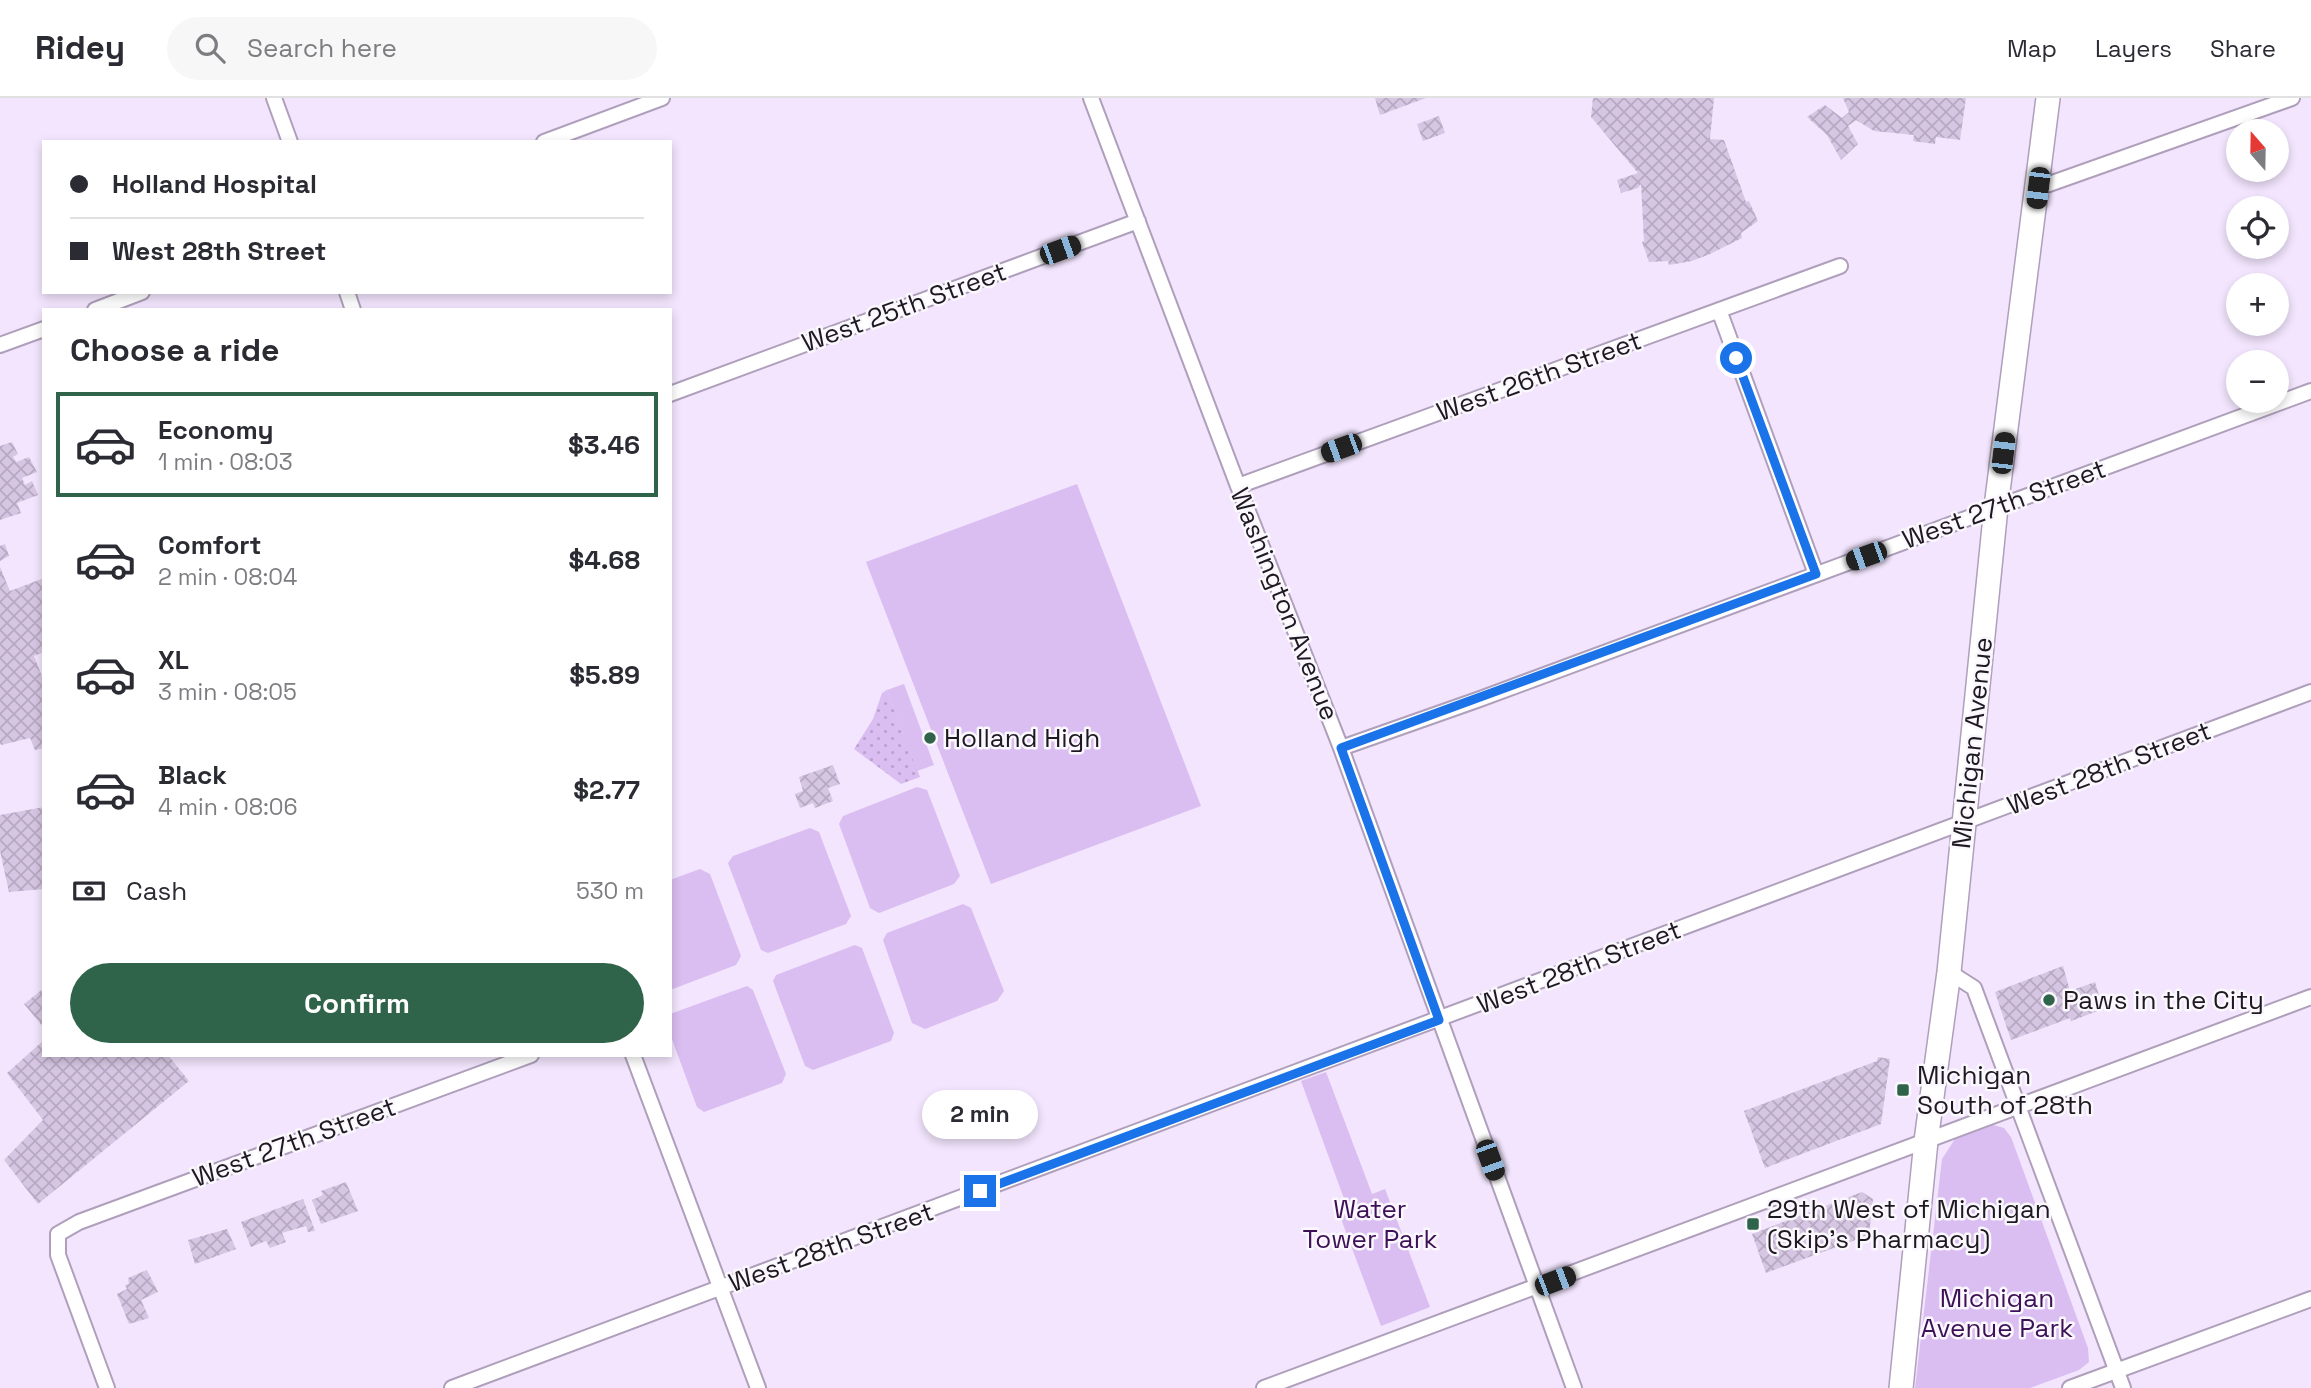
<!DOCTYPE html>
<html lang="en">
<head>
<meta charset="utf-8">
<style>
  body { margin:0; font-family:"Space Grotesk",sans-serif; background:#f7f7f7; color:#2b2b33; height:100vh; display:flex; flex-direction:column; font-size:26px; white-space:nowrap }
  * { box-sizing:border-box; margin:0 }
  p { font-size:23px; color:#7c7c81 }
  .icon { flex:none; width:38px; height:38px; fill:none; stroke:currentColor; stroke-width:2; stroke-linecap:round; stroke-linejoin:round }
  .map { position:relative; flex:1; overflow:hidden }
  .drawer { position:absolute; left:42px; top:210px; width:630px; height:749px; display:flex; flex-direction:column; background:#fff; border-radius:0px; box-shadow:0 4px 10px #0003 }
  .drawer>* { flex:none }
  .guide { position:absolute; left:42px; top:42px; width:630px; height:154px; border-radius:0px; box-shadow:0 4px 10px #0003; display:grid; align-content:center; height:154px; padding:0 28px; background:#fff }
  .needle { width:46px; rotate:340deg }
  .tools { position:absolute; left:2226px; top:21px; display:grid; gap:14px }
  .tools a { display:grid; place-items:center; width:63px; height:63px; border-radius:50%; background:#fff; box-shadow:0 4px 10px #0003; font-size:35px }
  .end { position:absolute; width:32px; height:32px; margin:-16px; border:9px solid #1a73e8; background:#fff; box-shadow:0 0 0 4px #fff }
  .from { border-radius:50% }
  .bubble { position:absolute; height:49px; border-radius:24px; background:#fff; box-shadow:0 4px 10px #0003; font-size:23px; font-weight:800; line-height:49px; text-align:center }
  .car { position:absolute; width:21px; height:42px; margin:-21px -10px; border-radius:9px; box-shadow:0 0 5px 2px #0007; background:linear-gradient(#222 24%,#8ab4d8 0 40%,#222 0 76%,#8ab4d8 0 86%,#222 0) }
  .guide b { display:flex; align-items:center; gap:24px; height:66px; font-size:26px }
  .guide b+b { border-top:2px solid #e1e1e2 }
  .guide i { width:18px; height:18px; background:#2b2b33 }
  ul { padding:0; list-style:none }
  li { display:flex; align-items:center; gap:21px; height:105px; margin:0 14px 10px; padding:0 14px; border:4px solid transparent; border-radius:0px }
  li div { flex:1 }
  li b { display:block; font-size:26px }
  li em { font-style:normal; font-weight:800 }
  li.on { border-color:#2f644a }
  li>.icon { width:63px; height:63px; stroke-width:1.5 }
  h2 { padding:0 28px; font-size:32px; line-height:84px }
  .pay { display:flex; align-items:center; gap:18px; height:77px; padding:0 28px; font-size:26px }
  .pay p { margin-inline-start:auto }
  .action { display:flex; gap:14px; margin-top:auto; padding:14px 28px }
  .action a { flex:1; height:80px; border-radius:42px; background:#2f644a; color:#fff; font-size:28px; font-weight:800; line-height:80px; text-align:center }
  header { display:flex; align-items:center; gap:42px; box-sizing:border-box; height:98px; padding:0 35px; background:#fff; border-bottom:2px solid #e1e1e2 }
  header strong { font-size:33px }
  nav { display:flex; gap:38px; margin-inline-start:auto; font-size:24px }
  .search { width:490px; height:63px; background:#f7f7f7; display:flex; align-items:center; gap:18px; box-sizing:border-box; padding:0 24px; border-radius:38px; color:#7c7c81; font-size:26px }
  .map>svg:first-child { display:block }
  .grass { fill:url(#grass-dots) }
  .park { fill:#dabdf1 }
  .building { fill:url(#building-cross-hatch) }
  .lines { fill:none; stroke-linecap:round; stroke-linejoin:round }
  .street-casing { stroke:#af9fbb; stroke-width:18 }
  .primary-casing { stroke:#af9fbb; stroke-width:26 }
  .street { stroke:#fff; stroke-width:14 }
  .primary { stroke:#fff; stroke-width:23 }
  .route { stroke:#1a73e8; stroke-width:9 }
  .poi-dot { fill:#2f644a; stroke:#faf7fd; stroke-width:2.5 }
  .labels { text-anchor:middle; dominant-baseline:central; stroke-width:5; stroke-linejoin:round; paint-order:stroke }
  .street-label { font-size:26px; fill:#1e1822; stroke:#faf7fd }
  .poi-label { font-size:26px; fill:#1e1822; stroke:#faf7fd; text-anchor:start }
  .park-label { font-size:26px; fill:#3d1057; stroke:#faf7fd }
</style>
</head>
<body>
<header>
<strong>Ridey</strong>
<div class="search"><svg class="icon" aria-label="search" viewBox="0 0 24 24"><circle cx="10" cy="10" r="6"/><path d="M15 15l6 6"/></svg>Search here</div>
<nav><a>Map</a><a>Layers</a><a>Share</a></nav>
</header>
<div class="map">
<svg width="2311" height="1290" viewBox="0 0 2311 1290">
  <defs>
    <pattern id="grass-dots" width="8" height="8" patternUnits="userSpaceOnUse" patternTransform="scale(1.75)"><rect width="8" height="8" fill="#dabdf1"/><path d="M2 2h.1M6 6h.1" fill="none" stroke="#bba2ce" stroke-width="1.8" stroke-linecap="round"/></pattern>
    <pattern id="building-cross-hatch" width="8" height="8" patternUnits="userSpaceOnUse" patternTransform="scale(1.75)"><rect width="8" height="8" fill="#d6c6e3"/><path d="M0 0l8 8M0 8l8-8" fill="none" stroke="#b7a9c2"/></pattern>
  </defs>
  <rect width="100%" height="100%" fill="#f2e5fd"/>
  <path class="grass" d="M 887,592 L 920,679 L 901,686 L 854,651 L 873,621 L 882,595 Z"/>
  <path class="park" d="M 1077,386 L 1201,708 L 991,786 L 866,464 Z
    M 904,586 L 934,667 L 917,673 L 887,592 Z
    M 917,689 L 927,692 L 960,778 L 954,786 L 879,815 L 870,810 L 839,726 L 843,718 Z
    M 810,730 L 819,734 L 851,818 L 846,826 L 768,855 L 761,852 L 728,765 L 733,758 Z
    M 700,771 L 710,776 L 741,858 L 736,867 L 670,892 L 670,782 Z
    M 963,806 L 971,810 L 1004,893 L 997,903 L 925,931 L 912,925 L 883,842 L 887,835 Z
    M 855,847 L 862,850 L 894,935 L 891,943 L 813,972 L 805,968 L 773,883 L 776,877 Z
    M 747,888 L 753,892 L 786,976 L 782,985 L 704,1014 L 697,1009 L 670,936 L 670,916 Z
    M 1326,974 L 1372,1096 L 1385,1091 L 1430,1209 L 1381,1228 L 1337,1110 L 1346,1106 L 1301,983 Z
    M 1993,1027 L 2004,1030 L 2011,1039 L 2088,1250 L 2089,1264 L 2079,1272 L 2030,1290 L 1915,1290 L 1942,1061 L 1955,1041 Z"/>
  <path class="building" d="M 1375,0 L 1426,0 L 1380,17 Z
    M 1593,0 L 1714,0 L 1710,41 L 1724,42 L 1746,104 L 1749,103 L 1758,123 L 1741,135 L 1742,140 L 1710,156 L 1692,163 L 1669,167 L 1668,163 L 1649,164 L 1642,144 L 1644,143 L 1641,86 L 1638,90 L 1621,95 L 1617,82 L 1638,75 L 1591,19 Z
    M 1843,0 L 1966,0 L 1960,42 L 1936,39 L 1935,46 L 1913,43 L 1914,37 L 1874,33 L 1856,22 L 1848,28 L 1858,46 L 1841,62 L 1827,37 L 1807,19 L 1825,7 L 1842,20 L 1849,14 Z
    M 1439,18 L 1445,35 L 1423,43 L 1417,26 Z
    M 12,344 L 18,356 L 13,359 L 16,364 L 29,359 L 37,374 L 22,380 L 25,387 L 32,383 L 38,397 L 17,405 L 21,415 L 0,422 L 0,348 Z
    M 5,446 L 9,458 L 0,463 L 0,448 Z
    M 0,469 L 10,493 L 44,480 L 44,554 L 34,558 L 44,583 L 44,650 L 35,652 L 30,640 L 1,647 L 0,645 Z
    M 833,667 L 840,686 L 828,690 L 833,703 L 815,710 L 813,705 L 800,710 L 795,696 L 803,693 L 799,679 Z
    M 44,709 L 44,791 L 9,794 L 0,753 L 0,717 Z
    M 2063,868 L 2070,893 L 2095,884 L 2103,911 L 2071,923 L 2070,920 L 2011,942 L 1995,894 Z
    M 44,890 L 44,930 L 24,906 Z
    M 44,942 L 44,957 L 168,957 L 189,983 L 38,1106 L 4,1062 L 43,1022 L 7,975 Z
    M 1878,959 L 1890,961 L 1881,1026 L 1765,1070 L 1744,1013 L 1877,963 Z
    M 346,1084 L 358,1113 L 321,1126 L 312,1102 L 323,1097 L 321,1093 Z
    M 1862,1094 L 1873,1101 L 1869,1137 L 1766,1175 L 1752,1136 Z
    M 303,1101 L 315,1133 L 308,1134 L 306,1128 L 282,1135 L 286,1144 L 270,1150 L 266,1143 L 251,1149 L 241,1124 Z
    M 227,1131 L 236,1151 L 195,1166 L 188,1142 Z
    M 147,1172 L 158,1194 L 141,1202 L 149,1220 L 129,1226 L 117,1196 L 127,1191 L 125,1187 L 129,1186 L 128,1180 Z"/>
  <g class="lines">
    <g class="street-casing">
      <path id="street" d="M 274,0 L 290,44
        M 1091,0 L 1238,388 L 1341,650 L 1574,1290
        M 544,44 L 662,0
        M 2038,90 L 2292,0
        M 347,194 L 353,212
        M 95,212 L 142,194
        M 1719,212 L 1816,476
        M 0,247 L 44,231
        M 670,296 L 1138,123
        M 1238,388 L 1840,168
        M 1341,650 L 1480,601 L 2311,293
        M 1949,874 L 1974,890 L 2123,1290
        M 633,957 L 758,1290
        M 107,1290 L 58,1157 L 58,1136 L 79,1124 L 531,957
        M 452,1290 L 2311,594
        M 1264,1290 L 2311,899
        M 2070,1290 L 2311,1201"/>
    </g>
    <g class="primary-casing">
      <path id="primary" d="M 1901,1290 L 1926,1043 L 1949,874 L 1996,409 L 2048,0"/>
    </g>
    <use href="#street" class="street"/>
    <use href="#primary" class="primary"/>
  </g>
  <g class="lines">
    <path class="route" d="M 980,1093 L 1439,922 L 1341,650 L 1816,476 L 1736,260"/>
  </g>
  <g class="poi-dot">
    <circle cx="930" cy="640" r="7"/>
    <circle cx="2049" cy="902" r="7"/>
    <rect x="1896" y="985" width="14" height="14" rx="3.5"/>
    <rect x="1746" y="1119" width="14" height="14" rx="3.5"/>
  </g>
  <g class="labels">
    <g class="street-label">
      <text transform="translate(904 209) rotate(-20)">West 25th Street</text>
      <text transform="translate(1539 278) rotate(-20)">West 26th Street</text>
      <text transform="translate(2004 406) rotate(-20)">West 27th Street</text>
      <text transform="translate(1285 506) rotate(68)">Washington Avenue</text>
      <text transform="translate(1972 645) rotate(-84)">Michigan Avenue</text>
      <text transform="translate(2109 670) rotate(-21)">West 28th Street</text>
      <text transform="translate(1579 869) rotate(-21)">West 28th Street</text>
      <text transform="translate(294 1044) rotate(-20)">West 27th Street</text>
      <text transform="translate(831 1149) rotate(-20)">West 28th Street</text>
    </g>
    <g class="poi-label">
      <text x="944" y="640">Holland High</text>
      <text x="2063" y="902">Paws in the City</text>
      <text x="1917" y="977">Michigan<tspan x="1917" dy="30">South of 28th</tspan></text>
      <text x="1767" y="1111">29th West of Michigan<tspan x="1767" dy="30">(Skip's Pharmacy)</tspan></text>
    </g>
    <g class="park-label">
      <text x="1370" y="1111">Water<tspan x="1370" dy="30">Tower Park</tspan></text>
      <text x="1997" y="1200">Michigan<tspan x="1997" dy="30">Avenue Park</tspan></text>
    </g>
  </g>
</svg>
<div class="tools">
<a><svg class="needle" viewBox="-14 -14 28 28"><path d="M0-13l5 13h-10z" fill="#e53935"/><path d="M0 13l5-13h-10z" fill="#7c7c81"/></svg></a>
<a><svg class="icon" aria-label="locate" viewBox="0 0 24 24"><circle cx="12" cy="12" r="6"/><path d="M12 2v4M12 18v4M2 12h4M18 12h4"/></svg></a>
<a>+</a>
<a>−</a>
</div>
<i class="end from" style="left:1736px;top:260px"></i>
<i class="end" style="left:980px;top:1093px"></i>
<div class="bubble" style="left:922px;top:992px;width:116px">2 min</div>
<i class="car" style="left:2038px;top:90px;rotate:187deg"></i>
<i class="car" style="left:1060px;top:152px;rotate:70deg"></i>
<i class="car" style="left:1341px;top:350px;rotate:250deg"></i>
<i class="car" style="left:2003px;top:355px;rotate:7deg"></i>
<i class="car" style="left:1866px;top:458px;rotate:250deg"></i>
<i class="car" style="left:1490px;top:1062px;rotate:160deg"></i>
<i class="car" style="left:1555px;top:1183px;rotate:69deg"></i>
<div class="guide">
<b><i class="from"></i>Holland Hospital</b>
<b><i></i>West 28th Street</b>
</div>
<section class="drawer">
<h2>Choose a ride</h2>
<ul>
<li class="on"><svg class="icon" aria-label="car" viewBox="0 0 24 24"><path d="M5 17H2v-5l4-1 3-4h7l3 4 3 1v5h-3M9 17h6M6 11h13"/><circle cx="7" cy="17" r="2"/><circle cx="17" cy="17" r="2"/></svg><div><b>Economy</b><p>1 min · 08:03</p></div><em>$3.46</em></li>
<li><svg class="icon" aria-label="car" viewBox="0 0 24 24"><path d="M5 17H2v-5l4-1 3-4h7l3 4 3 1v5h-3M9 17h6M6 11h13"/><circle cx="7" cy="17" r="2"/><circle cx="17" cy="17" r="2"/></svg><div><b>Comfort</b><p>2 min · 08:04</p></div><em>$4.68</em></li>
<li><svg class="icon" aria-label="car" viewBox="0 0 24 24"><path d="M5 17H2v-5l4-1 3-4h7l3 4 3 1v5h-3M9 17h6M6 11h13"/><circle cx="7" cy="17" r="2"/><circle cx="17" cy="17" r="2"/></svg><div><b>XL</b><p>3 min · 08:05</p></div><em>$5.89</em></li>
<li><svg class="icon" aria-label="car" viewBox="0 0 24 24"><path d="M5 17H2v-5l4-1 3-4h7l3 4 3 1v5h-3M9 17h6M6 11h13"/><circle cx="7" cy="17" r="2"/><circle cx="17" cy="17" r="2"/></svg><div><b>Black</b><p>4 min · 08:06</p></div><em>$2.77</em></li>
</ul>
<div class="pay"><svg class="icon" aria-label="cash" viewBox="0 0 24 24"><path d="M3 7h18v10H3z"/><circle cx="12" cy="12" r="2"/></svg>Cash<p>530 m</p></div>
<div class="action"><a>Confirm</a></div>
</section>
</div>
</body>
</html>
